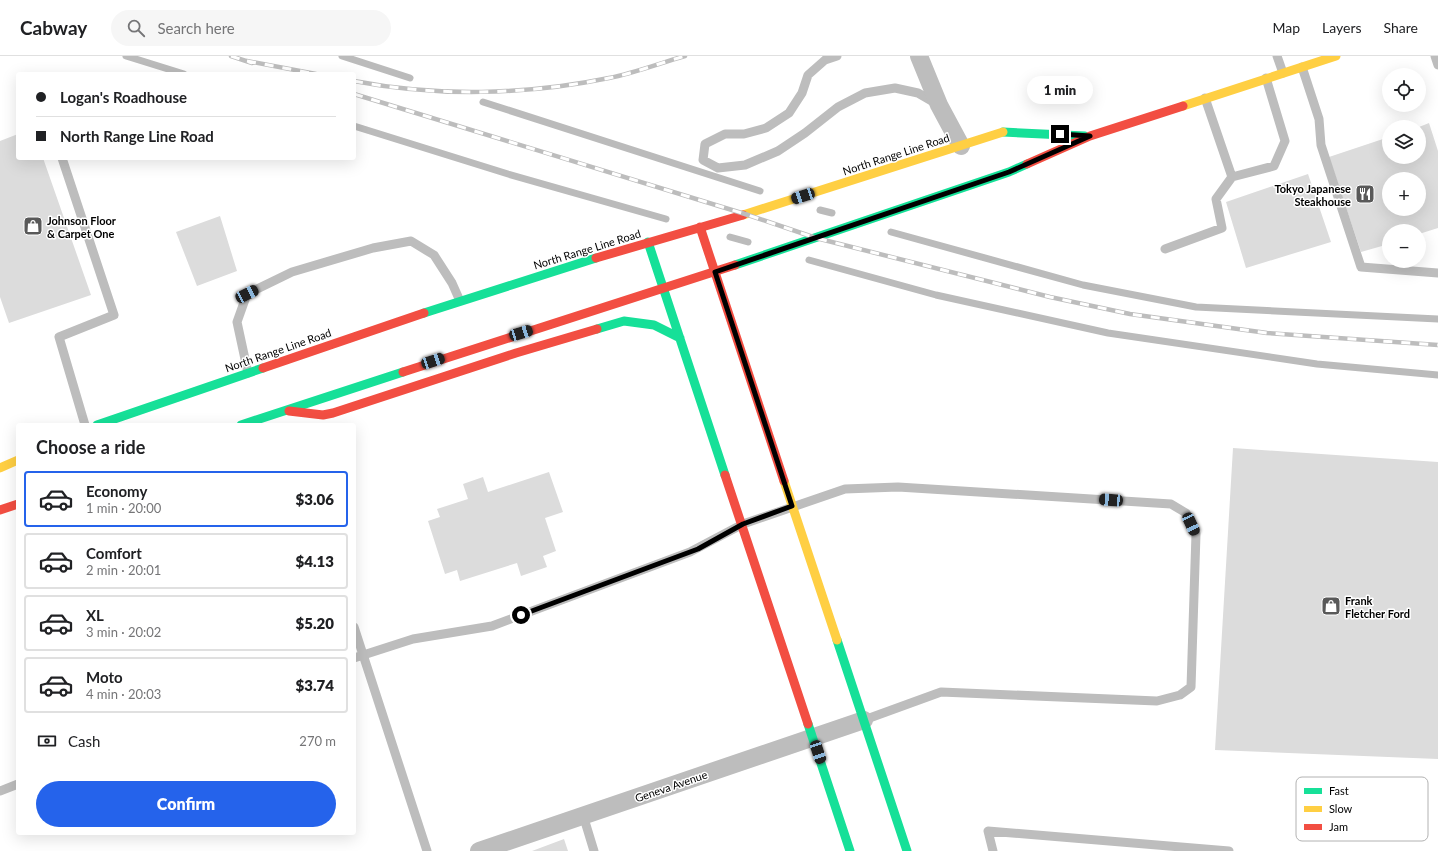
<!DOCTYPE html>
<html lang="en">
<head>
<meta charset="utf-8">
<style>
  body { margin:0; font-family:Lato,sans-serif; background:#f6f6f6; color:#202124; height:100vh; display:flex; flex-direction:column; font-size:15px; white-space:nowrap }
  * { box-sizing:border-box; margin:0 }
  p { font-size:13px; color:#757577 }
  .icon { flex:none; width:22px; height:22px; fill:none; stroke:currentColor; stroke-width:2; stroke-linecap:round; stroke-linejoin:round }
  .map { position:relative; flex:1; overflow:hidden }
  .side { position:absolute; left:16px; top:367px; width:340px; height:412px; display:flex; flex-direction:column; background:#fff; border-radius:4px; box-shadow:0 4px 16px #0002 }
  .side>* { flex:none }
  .top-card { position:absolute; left:16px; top:16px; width:340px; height:88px; border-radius:4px; box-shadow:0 4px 16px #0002; display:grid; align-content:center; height:88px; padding:0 20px; background:#fff }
  .fabs { position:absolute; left:1382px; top:12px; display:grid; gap:8px }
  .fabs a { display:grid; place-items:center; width:44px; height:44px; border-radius:50%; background:#fff; box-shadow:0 4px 16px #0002; font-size:20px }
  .end { position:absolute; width:18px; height:18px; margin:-9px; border:5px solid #000; background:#fff; box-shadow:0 0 0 2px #fff }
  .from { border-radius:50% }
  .bubble { position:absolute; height:28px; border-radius:14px; background:#fff; box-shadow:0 4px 16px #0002; font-size:13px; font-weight:800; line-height:28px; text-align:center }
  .car { position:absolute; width:12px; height:24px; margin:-12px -6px; border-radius:5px; box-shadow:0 0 3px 1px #0007; background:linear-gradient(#222 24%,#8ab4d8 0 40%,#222 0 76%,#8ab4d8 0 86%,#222 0) }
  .top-card b { display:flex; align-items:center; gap:14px; height:38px; font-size:15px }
  .top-card b+b { border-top:1px solid #e0e0e0 }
  .top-card i { width:10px; height:10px; background:#202124 }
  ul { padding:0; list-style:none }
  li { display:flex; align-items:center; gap:12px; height:56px; margin:0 8px 6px; padding:0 12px; border:2px solid #e0e0e0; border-radius:4px }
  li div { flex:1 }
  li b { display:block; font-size:15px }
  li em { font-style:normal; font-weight:800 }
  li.on { border-color:#2563eb }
  li>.icon { width:36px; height:36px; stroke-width:1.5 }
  h2 { padding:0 20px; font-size:18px; line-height:48px }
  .pay { display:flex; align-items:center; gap:10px; height:44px; padding:0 20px; font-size:15px }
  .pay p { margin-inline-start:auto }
  .button { display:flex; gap:8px; margin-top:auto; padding:8px 20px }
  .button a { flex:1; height:46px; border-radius:24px; background:#2563eb; color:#fff; font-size:16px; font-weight:800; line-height:46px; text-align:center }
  header { display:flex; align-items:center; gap:24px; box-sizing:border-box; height:56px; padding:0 20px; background:#fff; border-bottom:1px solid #e0e0e0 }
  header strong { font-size:19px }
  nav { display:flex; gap:22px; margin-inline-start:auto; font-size:14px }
  .search { width:280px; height:36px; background:#f6f6f6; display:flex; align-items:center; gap:10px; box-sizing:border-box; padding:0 14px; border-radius:22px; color:#757577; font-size:15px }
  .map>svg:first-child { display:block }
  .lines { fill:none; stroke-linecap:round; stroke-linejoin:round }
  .stream { stroke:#bbb; stroke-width:7 }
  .building { fill:#dcdcdc; fill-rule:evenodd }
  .lane { stroke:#bdbdbd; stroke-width:9 }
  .street { stroke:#bdbdbd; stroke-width:18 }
  .fast { stroke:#16e098; stroke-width:9 }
  .slow { stroke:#ffcf43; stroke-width:9 }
  .jam { stroke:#f24e42; stroke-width:9 }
  .rail-casing { stroke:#bdbdbd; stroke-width:4.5 }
  .rail { stroke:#fff; stroke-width:3; stroke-dasharray:9; stroke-linecap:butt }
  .route { stroke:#000; stroke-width:5 }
  .labels { text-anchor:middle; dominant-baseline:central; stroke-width:3; stroke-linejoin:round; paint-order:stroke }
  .street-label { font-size:11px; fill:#000; stroke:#fff }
  .poi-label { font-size:11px; font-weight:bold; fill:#000; stroke:#fff; text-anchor:start }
  .key { fill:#fff; stroke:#b2b2b2; stroke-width:1 }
  .key-label { font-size:11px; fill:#000 }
</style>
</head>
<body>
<header>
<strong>Cabway</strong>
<div class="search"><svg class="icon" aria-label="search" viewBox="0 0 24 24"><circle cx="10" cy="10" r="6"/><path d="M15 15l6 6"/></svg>Search here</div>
<nav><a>Map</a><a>Layers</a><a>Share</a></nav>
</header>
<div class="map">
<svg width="1438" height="795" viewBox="0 0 1438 795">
  <rect width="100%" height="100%" fill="#fff"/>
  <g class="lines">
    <path class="stream" d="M 126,0 L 184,18
      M 342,0 L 410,22
      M 483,46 L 760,135
      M 354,70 L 508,118 L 666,163
      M 820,154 L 832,157
      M 891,176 L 1083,229 L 1196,251 L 1438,263
      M 730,181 L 748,186
      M 809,204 L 936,239 L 1108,277 L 1317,308 L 1438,319"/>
  </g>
  <path class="building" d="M 1429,67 L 1438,95 L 1438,172 L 1419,178 L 1419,175 L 1389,175 L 1389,188 L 1361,196 L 1329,101 L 1389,81 L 1389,101 L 1419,101 L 1419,71 ZM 1389,123 L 1419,123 L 1419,153 L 1389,153 Z
    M 18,78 L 18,102 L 43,102 L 91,239 L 9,267 L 0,241 L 0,85 Z
    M 1308,118 L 1331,186 L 1246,212 L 1226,146 Z
    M 220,160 L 237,215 L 197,230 L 176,176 Z
    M 1233,392 L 1438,406 L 1438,703 L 1215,694 Z
    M 549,416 L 563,456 L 545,462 L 556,495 L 543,500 L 547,511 L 521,520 L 517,507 L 460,525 L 457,514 L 445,518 L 428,465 L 440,461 L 437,453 L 468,443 L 463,428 L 483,421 L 488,436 Z
    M 564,783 L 568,795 L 532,795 Z"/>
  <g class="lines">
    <path class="lane" d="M 837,0 L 825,4 L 808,19 L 802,37 L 789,57 L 766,72 L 744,78 L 725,78 L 705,88 L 703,104 L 718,112 L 745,109 L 778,95 L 805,77 L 838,51 L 865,37 L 895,32 L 918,37 L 937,48
      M 1277,0 L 1283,17
      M 1435,0 L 1438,9
      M 1302,11 L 1319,63 L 1321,89 L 1361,211 L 1438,217
      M 1205,42 L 1232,121 L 1274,110 L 1285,85 L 1266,22
      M 62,102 L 114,259 L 59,281 L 85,369
      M 1165,193 L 1222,172 L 1216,143 L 1232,121
      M 248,317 L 237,266 L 247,238 L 292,216 L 373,192 L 411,185 L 434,199 L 452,227 L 460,245
      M 354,571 L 427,795
      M 354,602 L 413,583 L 492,570 L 690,496 L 743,468 L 845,433 L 898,431 L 1171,448 L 1186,457 L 1196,478 L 1191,631 L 1180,639 L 1157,645 L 941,636 L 864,664
      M 0,735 L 18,728
      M 583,759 L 594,795
      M 993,795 L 988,775 L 1229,795"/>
    <path class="street" d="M 919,0 L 939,49 L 961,90
      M 479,795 L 864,664"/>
    <path class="fast" d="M 1003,76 L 1085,80
      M 648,186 L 725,419
      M 735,209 L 1009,116 L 1027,108
      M 424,257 L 596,202
      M 597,273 L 624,265 L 654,269 L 680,282
      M 97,369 L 263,312
      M 241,369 L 403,316
      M 837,584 L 907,795
      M 808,668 L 850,795"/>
    <path class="slow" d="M 1183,50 L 1336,0
      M 743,159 L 1003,76
      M 0,412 L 18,404
      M 784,425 L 837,584"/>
    <path class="jam" d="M 1027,108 L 1090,80 L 1183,50
      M 700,171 L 784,425
      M 596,202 L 743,159
      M 263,312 L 424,257
      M 403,316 L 735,209
      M 289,355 L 323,359 L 333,357 L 516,297 L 597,273
      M 725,419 L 808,668
      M 0,454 L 18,448"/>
    <g class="rail-casing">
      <path id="rail" d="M 231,0 L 252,7
        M 247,5 L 316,18
        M 354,25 C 437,41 526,39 609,22 C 635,17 660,7 685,0
        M 354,38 L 745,158 L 816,182 L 1050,241 L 1130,258 L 1267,277 L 1438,289"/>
    </g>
    <use href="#rail" class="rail"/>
  </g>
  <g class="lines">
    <path class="route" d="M 521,559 L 698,493 L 743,468 L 792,450 L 715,216 L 1009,116 L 1090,80 L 1060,78"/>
  </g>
  <defs>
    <g id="restaurant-square" transform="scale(1)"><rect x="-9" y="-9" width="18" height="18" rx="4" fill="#595959" stroke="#fff"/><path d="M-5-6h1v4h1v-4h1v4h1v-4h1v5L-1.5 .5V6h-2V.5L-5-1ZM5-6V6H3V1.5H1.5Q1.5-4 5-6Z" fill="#fff"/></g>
    <g id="shop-square" transform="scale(1)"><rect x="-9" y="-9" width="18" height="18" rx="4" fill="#595959" stroke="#fff"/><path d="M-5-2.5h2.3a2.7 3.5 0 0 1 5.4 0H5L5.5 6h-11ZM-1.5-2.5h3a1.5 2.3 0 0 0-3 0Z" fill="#fff"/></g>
  </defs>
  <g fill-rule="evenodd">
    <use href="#restaurant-square" x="1365" y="138"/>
    <use href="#shop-square" x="33" y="170"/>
    <use href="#shop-square" x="1331" y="550"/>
  </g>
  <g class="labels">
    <g class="street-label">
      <text transform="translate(896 98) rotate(-18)">North Range Line Road</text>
      <text transform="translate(587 193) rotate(-17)">North Range Line Road</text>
      <text transform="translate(278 294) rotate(-19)">North Range Line Road</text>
      <text transform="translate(671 730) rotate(-19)">Geneva Avenue</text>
    </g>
    <g class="poi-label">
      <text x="1351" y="132" text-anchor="end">Tokyo Japanese<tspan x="1351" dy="13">Steakhouse</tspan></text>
      <text x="47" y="164">Johnson Floor<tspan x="47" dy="13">&amp; Carpet One</tspan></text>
      <text x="1345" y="544">Frank<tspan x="1345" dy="13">Fletcher Ford</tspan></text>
    </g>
  </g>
  <rect x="1296" y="721" width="132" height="64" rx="6" class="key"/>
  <rect x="1304" y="732" width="18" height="6" fill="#16e098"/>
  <rect x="1304" y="750" width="18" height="6" fill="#ffcf43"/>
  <rect x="1304" y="768" width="18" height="6" fill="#f24e42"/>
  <g class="key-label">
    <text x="1329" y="739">Fast</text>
    <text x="1329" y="757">Slow</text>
    <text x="1329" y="775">Jam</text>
  </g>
</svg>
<div class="fabs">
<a><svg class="icon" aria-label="locate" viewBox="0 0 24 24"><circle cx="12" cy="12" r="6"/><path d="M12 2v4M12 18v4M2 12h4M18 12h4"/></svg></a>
<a><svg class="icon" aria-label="layers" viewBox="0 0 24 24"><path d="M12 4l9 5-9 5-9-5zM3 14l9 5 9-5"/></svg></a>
<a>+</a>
<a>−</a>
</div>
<i class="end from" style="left:521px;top:559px"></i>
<i class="end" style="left:1060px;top:78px"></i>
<div class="bubble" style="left:1027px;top:20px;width:66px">1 min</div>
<i class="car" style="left:803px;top:140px;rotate:252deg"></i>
<i class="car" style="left:247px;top:238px;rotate:64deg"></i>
<i class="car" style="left:521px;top:277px;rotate:73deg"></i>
<i class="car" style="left:433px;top:305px;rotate:72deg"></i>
<i class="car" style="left:1111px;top:444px;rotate:274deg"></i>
<i class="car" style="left:1191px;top:468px;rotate:155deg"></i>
<i class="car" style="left:818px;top:696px;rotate:162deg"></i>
<div class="top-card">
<b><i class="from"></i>Logan's Roadhouse</b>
<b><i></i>North Range Line Road</b>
</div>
<section class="side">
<h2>Choose a ride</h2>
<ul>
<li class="on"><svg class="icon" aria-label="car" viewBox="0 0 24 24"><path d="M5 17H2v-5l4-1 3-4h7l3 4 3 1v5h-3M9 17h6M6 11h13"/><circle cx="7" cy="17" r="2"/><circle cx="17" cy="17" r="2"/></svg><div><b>Economy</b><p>1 min · 20:00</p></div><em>$3.06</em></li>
<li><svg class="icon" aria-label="car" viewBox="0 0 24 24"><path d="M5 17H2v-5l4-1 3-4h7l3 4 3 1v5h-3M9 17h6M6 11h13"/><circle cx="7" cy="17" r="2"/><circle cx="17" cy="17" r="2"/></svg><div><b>Comfort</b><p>2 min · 20:01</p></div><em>$4.13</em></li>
<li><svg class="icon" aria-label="car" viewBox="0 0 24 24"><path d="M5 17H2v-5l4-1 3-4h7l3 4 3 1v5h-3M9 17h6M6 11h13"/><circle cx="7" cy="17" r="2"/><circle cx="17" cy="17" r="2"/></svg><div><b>XL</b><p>3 min · 20:02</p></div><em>$5.20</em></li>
<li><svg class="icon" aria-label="car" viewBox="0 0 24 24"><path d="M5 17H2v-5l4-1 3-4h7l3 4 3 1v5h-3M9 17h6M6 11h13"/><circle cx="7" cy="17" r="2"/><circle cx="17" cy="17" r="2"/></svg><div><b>Moto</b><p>4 min · 20:03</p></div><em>$3.74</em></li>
</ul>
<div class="pay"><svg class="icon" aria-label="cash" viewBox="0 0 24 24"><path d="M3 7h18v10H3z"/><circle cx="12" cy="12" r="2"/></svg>Cash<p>270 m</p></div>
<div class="button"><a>Confirm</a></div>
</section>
</div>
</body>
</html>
